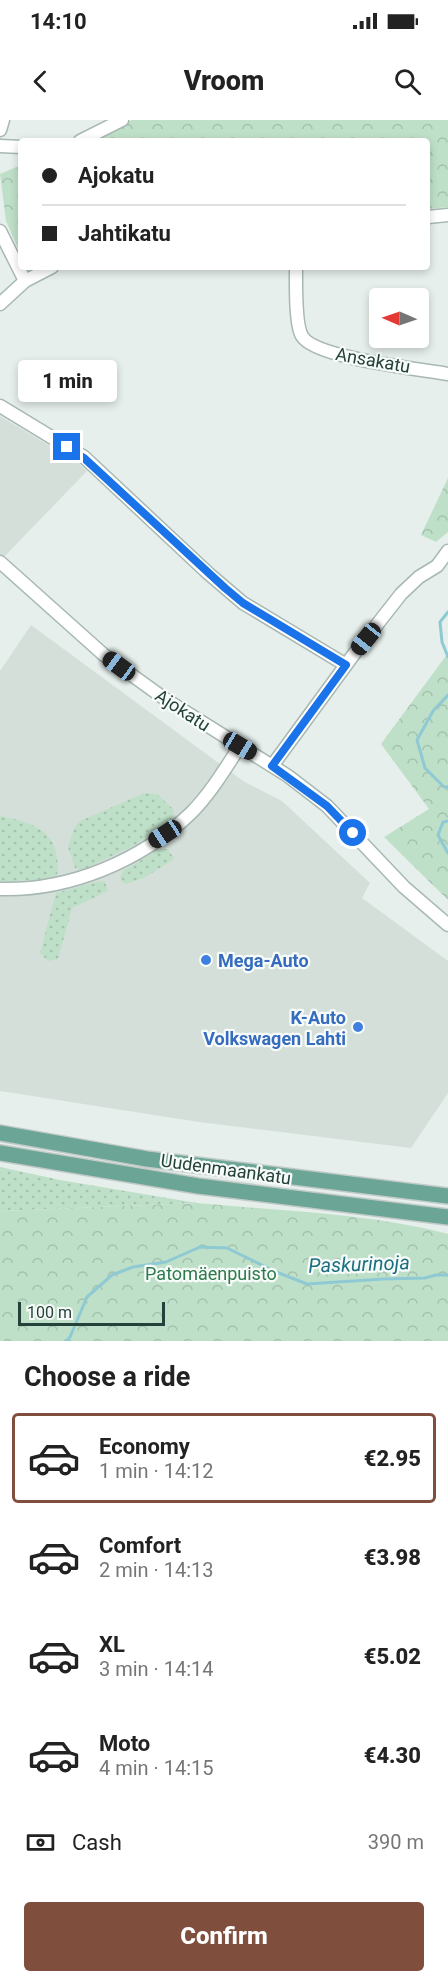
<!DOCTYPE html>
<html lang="en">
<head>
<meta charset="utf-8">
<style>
  body { margin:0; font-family:Roboto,sans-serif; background:#f6f6f6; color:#222; height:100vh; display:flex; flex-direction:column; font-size:22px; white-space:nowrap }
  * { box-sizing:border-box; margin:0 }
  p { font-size:20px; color:#767676 }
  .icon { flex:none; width:33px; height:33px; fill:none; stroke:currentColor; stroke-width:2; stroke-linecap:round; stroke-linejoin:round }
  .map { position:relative; height:1221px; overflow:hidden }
  .panel { display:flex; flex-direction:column; background:#fff; flex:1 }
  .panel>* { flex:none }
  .hud { position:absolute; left:18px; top:18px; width:412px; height:132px; border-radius:6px; box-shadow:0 3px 9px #0003; display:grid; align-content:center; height:132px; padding:0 24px; background:#fff }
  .needle { width:39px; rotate:272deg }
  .fabs { position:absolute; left:369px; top:168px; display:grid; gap:12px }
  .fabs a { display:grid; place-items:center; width:60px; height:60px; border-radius:6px; background:#fff; box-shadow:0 3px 9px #0003; font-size:30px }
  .scale { position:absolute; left:18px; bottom:15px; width:147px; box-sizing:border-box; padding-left:6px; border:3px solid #24423a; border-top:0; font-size:16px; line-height:21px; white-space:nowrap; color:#24423a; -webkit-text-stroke:4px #f7fbf9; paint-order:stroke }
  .end { position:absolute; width:27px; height:27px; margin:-14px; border:8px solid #1a73e8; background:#fff; box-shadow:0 0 0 3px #fff }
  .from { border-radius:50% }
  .bubble { position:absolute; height:42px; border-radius:6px; background:#fff; box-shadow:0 3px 9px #0003; font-size:20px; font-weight:800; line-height:42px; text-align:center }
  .car { position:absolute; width:18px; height:36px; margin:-18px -9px; border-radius:8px; box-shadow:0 0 4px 2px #0007; background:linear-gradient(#222 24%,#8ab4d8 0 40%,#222 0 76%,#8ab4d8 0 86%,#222 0) }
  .hud b { display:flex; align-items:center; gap:21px; height:57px; font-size:22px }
  .hud b+b { border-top:2px solid #e0e0e0 }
  .hud i { width:15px; height:15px; background:#222 }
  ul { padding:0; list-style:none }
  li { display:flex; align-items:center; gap:18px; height:90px; margin:0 12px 9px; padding:0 12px; border:3px solid transparent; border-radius:6px }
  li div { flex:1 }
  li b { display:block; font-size:22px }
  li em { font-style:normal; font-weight:800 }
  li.selected { border-color:#804e3d }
  li>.icon { width:54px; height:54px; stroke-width:1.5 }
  h2 { padding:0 24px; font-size:27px; line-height:72px }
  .pay { display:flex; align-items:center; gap:15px; height:66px; padding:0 24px; font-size:22px }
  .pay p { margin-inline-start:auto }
  .cta { display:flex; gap:12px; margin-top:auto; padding:12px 24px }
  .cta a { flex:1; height:69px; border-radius:6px; background:#804e3d; color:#fff; font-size:24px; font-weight:800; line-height:69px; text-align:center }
  .status { display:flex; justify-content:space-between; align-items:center; height:42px; padding:0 30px; background:#fff; direction:ltr }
  .status svg { height:16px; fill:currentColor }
  header { display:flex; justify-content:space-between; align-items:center; height:78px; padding:0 24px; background:#fff; font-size:27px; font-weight:800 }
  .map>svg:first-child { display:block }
  .built { fill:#d4dfda }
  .grass { fill:url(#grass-dots) }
  .forest { fill:url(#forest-crowns) }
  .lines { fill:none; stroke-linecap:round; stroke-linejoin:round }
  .stream { stroke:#8ec9d4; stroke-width:3 }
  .minor-casing { stroke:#a8b8b2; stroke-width:15 }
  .major-casing { stroke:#c2cac8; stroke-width:18 }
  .minor { stroke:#fff; stroke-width:12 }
  .major { stroke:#6aa596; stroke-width:15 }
  .route { stroke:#1a73e8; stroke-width:8 }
  .shop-dot { fill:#3f7fe0; stroke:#f7fbf9; stroke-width:2 }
  .labels { text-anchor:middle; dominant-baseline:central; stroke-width:4.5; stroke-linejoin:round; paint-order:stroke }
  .street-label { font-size:18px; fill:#24423a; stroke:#f7fbf9 }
  .shop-label { font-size:18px; font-weight:bold; fill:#366cbe; stroke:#f7fbf9; text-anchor:start }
  .park-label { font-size:18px; fill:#2d7a4b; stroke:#f7fbf9 }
  .water-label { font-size:20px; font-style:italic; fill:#1c6f80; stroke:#f7fbf9 }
</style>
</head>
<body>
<div class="status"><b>14:10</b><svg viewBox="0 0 49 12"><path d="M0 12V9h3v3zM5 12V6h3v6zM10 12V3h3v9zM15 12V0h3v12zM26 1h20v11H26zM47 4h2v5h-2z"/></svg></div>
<header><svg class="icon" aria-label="back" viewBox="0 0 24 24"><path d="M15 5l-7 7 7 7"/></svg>Vroom<svg class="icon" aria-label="search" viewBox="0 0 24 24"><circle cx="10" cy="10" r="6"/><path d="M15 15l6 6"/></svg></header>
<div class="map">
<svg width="448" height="1221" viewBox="0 0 448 1221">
  <defs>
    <pattern id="grass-dots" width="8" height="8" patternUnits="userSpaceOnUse" patternTransform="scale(1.5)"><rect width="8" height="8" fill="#bfe0c8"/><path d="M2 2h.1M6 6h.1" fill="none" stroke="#a4c1ad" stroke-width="1.8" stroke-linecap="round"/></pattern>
    <pattern id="forest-crowns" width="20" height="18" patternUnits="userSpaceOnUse" patternTransform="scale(1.5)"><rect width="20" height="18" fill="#bfe0c8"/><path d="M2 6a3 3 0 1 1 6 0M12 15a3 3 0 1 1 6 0" fill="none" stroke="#a4c1ad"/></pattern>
  </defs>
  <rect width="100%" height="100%" fill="#e6efeb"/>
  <path class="built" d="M 0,296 L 78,343 L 87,351 L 2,439 L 0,436 Z
    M 31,505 L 243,661 L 282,681 L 370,763 L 362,778 L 448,841 L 448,973 L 411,1028 L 199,1002 L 0,971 L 0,551 Z"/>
  <path class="grass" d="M 144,673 L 157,674 L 174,690 L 172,698 L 135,725 L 82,750 L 75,748 L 68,727 L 72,714 L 78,702 Z
    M 0,696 C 37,703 62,713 57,756 L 49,759 L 0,762 Z
    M 160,729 L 168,729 L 174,739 L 144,758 L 126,764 L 122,762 L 120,757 L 123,751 Z
    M 100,761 L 105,762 L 108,771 L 72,788 L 58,839 L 48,841 L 40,833 L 56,773 Z
    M 0,1047 L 60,1060 L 197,1083 L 0,1091 Z"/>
  <path class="forest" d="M 132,0 L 448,0 L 448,87 L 428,89 L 428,21 L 91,21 Z
    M 21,45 L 21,135 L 6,101 L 0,54 Z
    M 448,358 L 448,412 L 436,422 L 421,415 Z
    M 448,533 L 448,780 L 384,717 L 429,689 L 381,624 Z
    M 197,1083 C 280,1091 368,1093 448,1114 L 448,1221 L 0,1221 L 0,1091 Z"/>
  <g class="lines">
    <path class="stream" d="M 448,492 L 440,502 L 442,522 L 448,537
      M 448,575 L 433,591 L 417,620 L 425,648 L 444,667 L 448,667
      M 448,701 L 443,702 L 438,715 L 448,733
      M 66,1221 L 70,1217 L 87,1177 L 112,1155 L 133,1147 L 166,1142 L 200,1127 L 227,1128 L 274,1151 L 307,1164 L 383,1159 L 425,1158 L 436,1155 L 448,1155"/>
    <g class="minor-casing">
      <path id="minor" d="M 0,10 L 3,0
        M 80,21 L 122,0
        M 0,26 L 21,27
        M 428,97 L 448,95
        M 0,111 L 25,161
        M 296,147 C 296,162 295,205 302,216 C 314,238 420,249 448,254
        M 0,184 L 25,161 L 52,147
        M 0,286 L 84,337 L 209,454 L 243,483 L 346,545
        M 0,442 L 104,535 L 165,579 L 288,656 L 327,686 L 404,767 L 448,805
        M 272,646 L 354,534 L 401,474 L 419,457 L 437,446 L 448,431
        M 0,769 C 69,771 141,741 191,693 C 210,674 225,649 240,626"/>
    </g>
    <g class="major-casing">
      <path id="major" d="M 0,1013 L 147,1039 L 448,1076
        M 0,1033 L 198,1066 L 448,1097"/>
    </g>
    <use href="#minor" class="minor"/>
    <use href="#major" class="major"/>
  </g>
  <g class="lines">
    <path class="route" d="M 67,327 L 84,338 L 225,468 L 243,483 L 346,545 L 272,646 L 327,686 L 353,713"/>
  </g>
  <g class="shop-dot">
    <circle cx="206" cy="840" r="6"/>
    <circle cx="358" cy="907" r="6"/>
  </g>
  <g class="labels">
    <g class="street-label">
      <text transform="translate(373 240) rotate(10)">Ansakatu</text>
      <text transform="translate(183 590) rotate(33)">Ajokatu</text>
      <text transform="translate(226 1049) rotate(8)">Uudenmaankatu</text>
    </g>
    <g class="shop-label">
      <text x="218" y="840">Mega-Auto</text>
      <text x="346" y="897" text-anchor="end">K-Auto<tspan x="346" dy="21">Volkswagen Lahti</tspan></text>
    </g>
    <g class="park-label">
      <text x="211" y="1153">Patomäenpuisto</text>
    </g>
    <g class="water-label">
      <text transform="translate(359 1144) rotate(-2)">Paskurinoja</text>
    </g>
  </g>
</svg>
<div class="fabs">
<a><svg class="needle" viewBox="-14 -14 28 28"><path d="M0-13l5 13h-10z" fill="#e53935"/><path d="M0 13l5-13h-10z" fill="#767676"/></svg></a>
</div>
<div class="scale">100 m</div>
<i class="end from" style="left:353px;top:713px"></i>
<i class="end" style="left:67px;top:327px"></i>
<div class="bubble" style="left:18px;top:240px;width:99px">1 min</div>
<i class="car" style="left:366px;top:519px;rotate:219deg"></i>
<i class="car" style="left:119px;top:546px;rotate:306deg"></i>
<i class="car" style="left:240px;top:626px;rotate:121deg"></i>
<i class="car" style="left:165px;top:714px;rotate:237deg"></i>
<div class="hud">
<b><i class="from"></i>Ajokatu</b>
<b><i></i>Jahtikatu</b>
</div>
</div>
<section class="panel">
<h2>Choose a ride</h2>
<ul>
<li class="selected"><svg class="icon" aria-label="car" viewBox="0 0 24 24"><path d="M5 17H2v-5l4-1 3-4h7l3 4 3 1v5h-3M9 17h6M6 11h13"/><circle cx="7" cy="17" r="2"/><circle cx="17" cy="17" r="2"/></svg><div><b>Economy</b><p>1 min · 14:12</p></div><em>€2.95</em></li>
<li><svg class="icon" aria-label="car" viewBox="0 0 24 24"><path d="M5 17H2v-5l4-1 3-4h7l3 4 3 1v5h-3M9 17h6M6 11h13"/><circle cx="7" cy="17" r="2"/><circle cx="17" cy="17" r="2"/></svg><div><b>Comfort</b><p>2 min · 14:13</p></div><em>€3.98</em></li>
<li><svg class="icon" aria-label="car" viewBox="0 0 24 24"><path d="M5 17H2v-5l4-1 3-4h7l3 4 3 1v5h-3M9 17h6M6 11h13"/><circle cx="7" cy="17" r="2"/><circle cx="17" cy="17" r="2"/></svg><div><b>XL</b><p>3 min · 14:14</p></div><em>€5.02</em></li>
<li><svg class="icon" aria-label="car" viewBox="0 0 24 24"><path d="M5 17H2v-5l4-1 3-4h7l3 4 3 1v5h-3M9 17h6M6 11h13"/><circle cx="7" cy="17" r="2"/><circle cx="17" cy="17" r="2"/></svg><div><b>Moto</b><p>4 min · 14:15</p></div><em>€4.30</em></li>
</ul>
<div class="pay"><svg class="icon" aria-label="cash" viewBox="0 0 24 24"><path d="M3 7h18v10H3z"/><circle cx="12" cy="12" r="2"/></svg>Cash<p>390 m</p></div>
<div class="cta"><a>Confirm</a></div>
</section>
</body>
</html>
